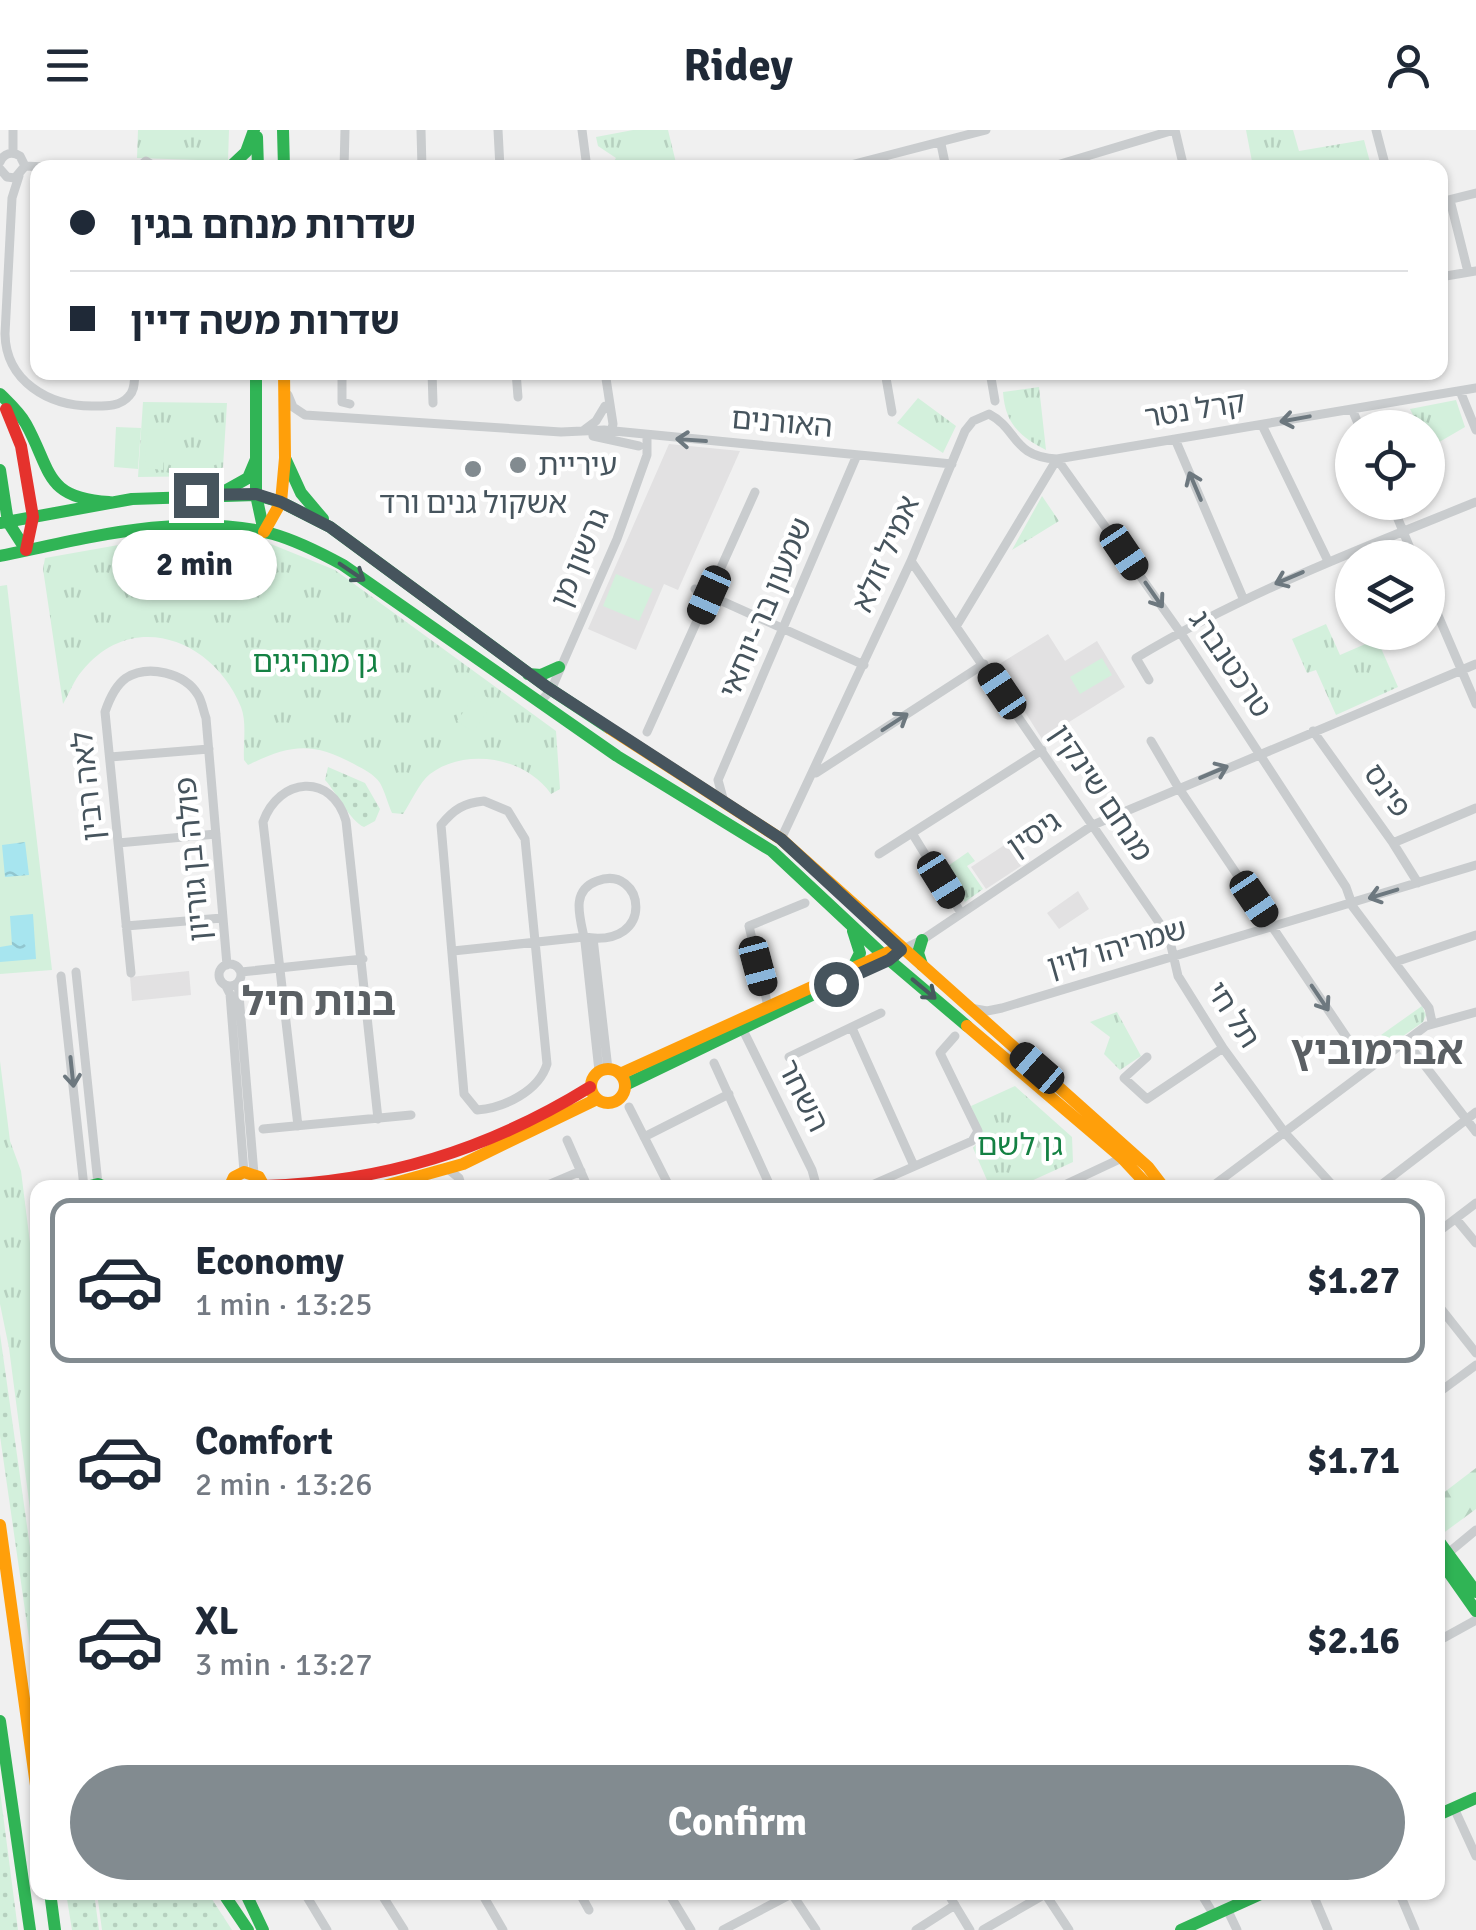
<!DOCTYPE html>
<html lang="en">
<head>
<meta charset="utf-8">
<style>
  body { margin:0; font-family:Signika,"Noto Sans Hebrew",sans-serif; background:#f6f6f7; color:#1f2937; height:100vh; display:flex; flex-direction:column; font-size:38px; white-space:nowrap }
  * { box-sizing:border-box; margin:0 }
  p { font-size:32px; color:#747a83 }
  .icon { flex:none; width:55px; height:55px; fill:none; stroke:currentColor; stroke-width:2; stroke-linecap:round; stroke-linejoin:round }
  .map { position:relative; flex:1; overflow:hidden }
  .drawer { position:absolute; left:30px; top:1050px; width:1415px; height:720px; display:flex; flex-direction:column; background:#fff; border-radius:20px; box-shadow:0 2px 8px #0004 }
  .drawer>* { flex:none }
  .banner { position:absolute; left:30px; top:30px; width:1418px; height:220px; border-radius:20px; box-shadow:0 2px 8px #0004; display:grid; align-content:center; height:220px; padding:0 40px; background:#fff }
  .fabs { position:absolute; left:1335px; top:280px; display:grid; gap:20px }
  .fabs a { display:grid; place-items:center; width:110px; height:110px; border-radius:50%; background:#fff; box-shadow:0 2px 8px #0004; font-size:50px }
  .end { position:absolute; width:45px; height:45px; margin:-22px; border:12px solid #46545d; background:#fff; box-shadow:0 0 0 5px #fff }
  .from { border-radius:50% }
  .bubble { position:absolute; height:70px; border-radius:35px; background:#fff; box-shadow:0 2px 8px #0004; font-size:32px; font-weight:800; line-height:70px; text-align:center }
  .car { position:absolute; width:30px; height:60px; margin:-30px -15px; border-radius:12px; box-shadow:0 0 8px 2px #0007; background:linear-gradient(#222 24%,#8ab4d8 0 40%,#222 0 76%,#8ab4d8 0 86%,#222 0) }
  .banner b { display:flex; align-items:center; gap:35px; height:95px; font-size:38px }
  .banner b+b { border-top:2px solid #e0e1e3 }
  .banner i { width:25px; height:25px; background:#1f2937 }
  ul { padding:18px 0 0; list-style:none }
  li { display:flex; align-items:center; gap:30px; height:165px; margin:0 20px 15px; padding:0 20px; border:5px solid transparent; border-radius:20px }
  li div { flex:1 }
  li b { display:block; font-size:38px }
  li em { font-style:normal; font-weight:800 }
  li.active { border-color:#828b90 }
  li>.icon { width:90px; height:90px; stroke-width:1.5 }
  .cta { display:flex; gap:20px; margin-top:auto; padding:20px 40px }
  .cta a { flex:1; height:115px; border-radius:60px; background:#828b90; color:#fff; font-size:40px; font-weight:800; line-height:115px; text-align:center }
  header { display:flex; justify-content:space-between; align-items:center; height:130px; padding:0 40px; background:#fff; font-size:45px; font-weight:800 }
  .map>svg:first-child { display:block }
  .education { fill:#e2e1e2 }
  .grass { fill:url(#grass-dots) }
  .forest { fill:url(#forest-firs) }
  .park { fill:url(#park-tufts) }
  .pitch { fill:#d3f0dc }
  .water { fill:url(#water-ripples) }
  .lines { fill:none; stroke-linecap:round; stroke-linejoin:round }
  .street { stroke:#c9ccce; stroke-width:9 }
  .fast { stroke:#30b455; stroke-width:12 }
  .slow { stroke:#ff9f0a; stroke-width:12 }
  .jam { stroke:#e5322d; stroke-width:12 }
  .oneway { stroke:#6d787f }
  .oneway2 { stroke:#45595d }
  .route { stroke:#46545d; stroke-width:12 }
  .poi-dot { fill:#828b90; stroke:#fff; stroke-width:4 }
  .labels { text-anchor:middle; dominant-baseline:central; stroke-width:9; stroke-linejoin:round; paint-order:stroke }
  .street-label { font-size:30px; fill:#46545d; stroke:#fff }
  .poi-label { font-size:30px; fill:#46545d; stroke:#fff; text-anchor:start }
  .park-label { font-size:30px; fill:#148143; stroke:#fff }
  .district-label { font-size:40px; font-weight:bold; fill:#5b6064; stroke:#fff }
</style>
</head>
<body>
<header><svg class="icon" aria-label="menu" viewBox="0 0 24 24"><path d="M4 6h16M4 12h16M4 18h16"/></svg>Ridey<svg class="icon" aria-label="person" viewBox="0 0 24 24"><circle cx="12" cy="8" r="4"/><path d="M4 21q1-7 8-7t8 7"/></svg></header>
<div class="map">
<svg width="1476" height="1800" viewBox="0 0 1476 1800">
  <defs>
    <pattern id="grass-dots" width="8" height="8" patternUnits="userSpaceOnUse" patternTransform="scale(2.5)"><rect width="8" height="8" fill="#d3f0dc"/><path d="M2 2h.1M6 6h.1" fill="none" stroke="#b6d0bf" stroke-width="1.8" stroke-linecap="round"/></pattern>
    <pattern id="forest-firs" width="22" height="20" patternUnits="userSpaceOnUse" patternTransform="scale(2.5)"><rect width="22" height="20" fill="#d3f0dc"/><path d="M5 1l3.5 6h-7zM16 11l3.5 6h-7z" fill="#b6d0bf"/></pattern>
    <pattern id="park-tufts" width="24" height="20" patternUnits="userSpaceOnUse" patternTransform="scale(2.5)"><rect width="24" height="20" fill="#d3f0dc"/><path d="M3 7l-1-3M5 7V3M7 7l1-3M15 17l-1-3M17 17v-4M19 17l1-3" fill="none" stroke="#b6d0bf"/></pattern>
    <pattern id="water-ripples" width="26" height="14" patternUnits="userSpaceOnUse" patternTransform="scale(2.5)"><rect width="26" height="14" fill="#a7e5ef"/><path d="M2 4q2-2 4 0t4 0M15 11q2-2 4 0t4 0" fill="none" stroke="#91c6cf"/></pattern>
  </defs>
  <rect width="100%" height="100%" fill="#f0f0f0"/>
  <path class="education" d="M 669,314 L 740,321 L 678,460 L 664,454 L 636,520 L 588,499 Z
    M 1048,504 L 1065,531 L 1097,511 L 1125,557 L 1042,609 L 996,536 Z
    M 1006,714 L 1021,736 L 986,759 L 971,737 Z
    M 1078,761 L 1089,779 L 1059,799 L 1047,783 Z
    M 189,841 L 191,865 L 132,871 L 130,847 Z"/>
  <path class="grass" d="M 328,637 L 365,653 L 380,679 L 375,691 L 364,697 C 350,691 337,663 325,650 Z
    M 0,1204 L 37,1467 L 37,1564 L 0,1306 Z
    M 0,1661 L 18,1800 L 0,1800 Z
    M 66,1763 L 94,1763 L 99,1800 L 72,1800 Z
    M 97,1763 L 208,1763 L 232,1800 L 102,1800 Z"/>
  <path class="forest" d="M 1476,1338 L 1476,1379 L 1438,1407 L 1438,1367 Z"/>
  <path class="park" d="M 138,0 L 229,0 L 228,31 L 137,28 Z
    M 633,0 L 668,0 L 677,37 L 610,37 L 616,28 L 598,16 L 596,7 Z
    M 1246,0 L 1293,0 L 1299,21 L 1364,10 L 1370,32 L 1351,37 L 1253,37 Z
    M 1039,257 L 1046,320 C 1019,306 1005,293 1003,262 Z
    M 918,268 L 956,296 L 943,323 L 897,293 Z
    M 1456,270 L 1465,297 L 1429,318 L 1428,298 L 1419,297 L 1410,279 Z
    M 143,272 L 227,273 L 223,337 L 216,346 L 138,347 Z
    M 1042,366 L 1059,391 L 1012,420 Z
    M 261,410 L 335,440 L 556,601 L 560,659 L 551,664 C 525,627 466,617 430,644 C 419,653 411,672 403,684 L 392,683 C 388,674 385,662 380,653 C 374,644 363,639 354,634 C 311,611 290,615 248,635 L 244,630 C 243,614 247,592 241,577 C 214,510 133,478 82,541 C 74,550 69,564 63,574 L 43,439 L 45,428 L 124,414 Z
    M 1326,494 L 1340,525 L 1377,509 L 1398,557 L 1336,585 L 1316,540 L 1307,543 L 1292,509 Z
    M 968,722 L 975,731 L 967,736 L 983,759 L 965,772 L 942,740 Z
    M 1422,876 L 1426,885 L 1423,892 L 1389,916 L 1381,905 Z
    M 1117,882 L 1141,926 L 1120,940 L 1104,924 L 1110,907 L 1090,892 Z
    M 0,931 L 10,1011 L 21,1041 L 34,1145 L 37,1145 L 37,1433 L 9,1218 L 0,1174 Z
    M 1015,956 L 1072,1007 L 1073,1032 L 1018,1057 L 990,1057 L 973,1018 L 983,1006 L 971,976 Z"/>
  <path class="pitch" d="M 116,297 L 141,298 L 138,339 L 114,337 Z
    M 147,299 L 165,300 L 163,340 L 145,338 Z
    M 616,444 L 653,459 L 639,491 L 603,476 Z
    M 7,455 L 52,840 L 0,844 L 0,456 Z
    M 1102,528 L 1112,545 L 1080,564 L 1070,547 Z
    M 478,561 L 494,572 L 473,602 L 457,591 Z"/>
  <path class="water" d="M 25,712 L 29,745 L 5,747 L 2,715 Z
    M 33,784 L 36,829 L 0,832 L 0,817 L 12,815 L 10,786 Z"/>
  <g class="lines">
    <path class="street" d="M 421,0 L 422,38
      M 498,0 L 500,38
      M 582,0 L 587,38
      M 1175,0 L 1184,38
      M 1376,0 L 1386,38
      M 941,14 L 946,38
      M 13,23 L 13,0
      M 0,32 C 4,23 12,21 20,26 L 25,36 L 15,48 L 7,47 L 0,39
      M 25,36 L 64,38
      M 138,38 L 146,31 L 157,38
      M 344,38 L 345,0
      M 839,38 L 986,0
      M 1047,38 L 1174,0
      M 19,46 L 12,68 L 5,204 C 6,251 48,276 92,276 C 105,276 120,277 129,266 C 135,260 134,252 135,244
      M 1450,70 L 1468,142
      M 1440,72 L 1476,63
      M 1440,147 L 1476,141
      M 342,242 L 342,272 L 350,274
      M 432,242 L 433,273
      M 516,242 L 518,267
      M 605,242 L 613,294 L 611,303
      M 885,242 L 892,282
      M 990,242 L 995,271
      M 1460,261 L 1476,300
      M 288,265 L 293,277 L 305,285 L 561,302 L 604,300 L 952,334
      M 1352,279 L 1360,298
      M 1262,295 L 1328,431
      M 584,300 L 596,291 L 605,276
      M 593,306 L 639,316
      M 1175,309 L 1243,468
      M 1391,372 L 1414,428
      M 911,431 L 1169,807 L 1178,846 L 1223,918 L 1285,1003 L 1335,1058
      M 695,459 L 864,535
      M 1428,462 L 1476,574
      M 957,495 L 1057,329 L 1180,502 L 1346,757 L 1353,777 L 1429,878 L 1432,892
      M 1149,550 L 1136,528 C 1244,463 1360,419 1476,372
      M 539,573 L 551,560 L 617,409 L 647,325 L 647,307
      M 1313,601 L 1393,713 L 1418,753
      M 647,602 L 755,362
      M 1151,611 L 1178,657 L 1368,939
      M 110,627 L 209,619
      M 816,643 L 984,534
      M 484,671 L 508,681 L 525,709 L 547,934 C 539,961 504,978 477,980 L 464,964 L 441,695 C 454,679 464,673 484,671 Z
      M 724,672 L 718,650 L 857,325
      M 912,703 L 961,783
      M 781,709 L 911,431 L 965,301 L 973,291 L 989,284 C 1018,299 1012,327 1057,329 L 1476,258
      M 118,713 L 216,704
      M 1393,713 L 1476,678
      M 879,724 L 1042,620
      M 126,796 L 222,788
      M 593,808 L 608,939
      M 901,820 L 922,810 L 1093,695 L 1476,534
      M 453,821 L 584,807 C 658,819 644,733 597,751 C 569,761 581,790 585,812 L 599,941
      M 1395,832 L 1476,805
      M219 845a11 11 0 1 1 22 0a11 11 0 1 1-22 0Z
      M 76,842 L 98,1054
      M 241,842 L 363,829
      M 131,843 L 105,582 C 109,570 115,556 126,548 C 148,534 185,543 198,565 C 202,571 203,580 206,588 L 227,835
      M 61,846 L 84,1057
      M 238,853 L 254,1044
      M 226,856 L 230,864 L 244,1042
      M 768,876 L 749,796 L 805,773
      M 970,878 L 987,881 L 1002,878 L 1476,735
      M 742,898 L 812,1040 L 817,1058
      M 852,898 L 914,1036
      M 1406,911 L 1476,1002
      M 789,927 L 881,883
      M 1147,927 L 1124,948 L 1147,969 L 1223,918
      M 714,933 L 771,1058
      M 629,977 L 670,1058
      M 298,996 L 263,692 C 279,647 332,642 346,691 L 378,989
      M 263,999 L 411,985
      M 644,1007 L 729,964
      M 567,1010 L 588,1058
      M 448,1039 L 459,1048 L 462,1058
      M 541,1058 L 581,1041
      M 865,1058 L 972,1011 L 978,1001 L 940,923 L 955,906
      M 1058,1058 L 1122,1028
      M 1210,1058 L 1426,896 L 1476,882
      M 1377,1058 L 1476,982
      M 1456,1089 L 1476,1113
      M 1438,1102 L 1476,1073
      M 1438,1175 L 1476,1223
      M 1438,1263 L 1476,1235
      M 1447,1424 L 1476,1400
      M 1438,1511 L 1476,1490
      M 1454,1678 L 1476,1726
      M 304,1762 L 327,1800
      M 380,1762 L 404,1800
      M 481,1762 L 503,1800
      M 579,1762 L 589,1780
      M 668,1762 L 691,1800
      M 947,1762 L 970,1800
      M 1044,1762 L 1069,1800
      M 1200,1762 L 1214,1785
      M 1312,1762 L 1328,1800
      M 1399,1762 L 1415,1800
      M 792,1764 L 816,1800
      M 1227,1779 L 1237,1800
      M 723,1800 L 795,1762
      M 916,1800 L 955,1775
      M 983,1800 L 1045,1764"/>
    <path class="fast" d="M 283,0 L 284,38
      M 257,7 L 258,38
      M 229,38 L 246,22 L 254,0
      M 256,242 L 256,365 L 264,402
      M 0,264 C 9,273 20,283 26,294 C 52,341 44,368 109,372
      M 285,328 L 301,363 L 323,389
      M 0,340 L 8,392 L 26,420
      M 223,362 L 248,348 L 256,329
      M 0,393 L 132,369 L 256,365 L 281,372 L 330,397 L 547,557 L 609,598
      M 0,426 C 86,408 185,381 273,404 C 298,411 321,423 343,435 L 617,626 L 772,721 L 881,823 L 967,896
      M 528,544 L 541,545 L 559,537
      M 853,801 L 860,823 L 854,835
      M 922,810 L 918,823 L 922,835
      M 625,955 L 895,825
      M 83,1058 L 98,1054 L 107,1058
      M 1438,1410 L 1476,1462
      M 1438,1427 L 1476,1481
      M 0,1591 L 30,1800
      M 1438,1685 L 1476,1668
      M 50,1762 L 55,1800
      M 245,1762 L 263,1800
      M 225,1766 L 248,1800
      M 1181,1800 L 1265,1762"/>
    <path class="slow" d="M 264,402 L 281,372 L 285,328 L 284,242
      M 609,598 L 781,709 L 1148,1037 L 1164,1058
      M 967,896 L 1122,1028 L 1150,1058
      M591 956a17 17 0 1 1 34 0a17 17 0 1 1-34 0Z
      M 620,944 L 889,822
      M 229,1058 L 234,1047 L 244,1042 L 259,1047 L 265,1058
      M 377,1058 L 463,1034 L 597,969
      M 0,1395 L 38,1670"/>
    <path class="jam" d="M 6,279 L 21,316 L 33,387 L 26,420
      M 264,1056 C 383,1052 488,1020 590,957"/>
  </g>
  <defs><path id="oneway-shaft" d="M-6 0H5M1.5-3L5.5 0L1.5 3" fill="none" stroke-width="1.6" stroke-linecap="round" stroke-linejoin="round" transform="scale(2.5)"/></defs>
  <g class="oneway">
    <use href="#oneway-shaft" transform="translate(1295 289) rotate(170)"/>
    <use href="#oneway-shaft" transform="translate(691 310) rotate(-176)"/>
    <use href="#oneway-shaft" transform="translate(1195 356) rotate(-113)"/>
    <use href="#oneway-shaft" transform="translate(1289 448) rotate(157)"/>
    <use href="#oneway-shaft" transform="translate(1154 465) rotate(55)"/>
    <use href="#oneway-shaft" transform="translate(895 592) rotate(-33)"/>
    <use href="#oneway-shaft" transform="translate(1214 642) rotate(-23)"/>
    <use href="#oneway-shaft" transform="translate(1383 764) rotate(163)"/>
    <use href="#oneway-shaft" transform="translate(1320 868) rotate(56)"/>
    <use href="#oneway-shaft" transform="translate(72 942) rotate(84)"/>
  </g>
  <g class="oneway2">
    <use href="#oneway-shaft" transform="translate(352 442) rotate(34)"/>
    <use href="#oneway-shaft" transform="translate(924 859) rotate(40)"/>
  </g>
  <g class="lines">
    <path class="route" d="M 196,365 L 256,364 L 281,372 L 330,397 L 547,557 L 781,709 L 901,820 L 889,830 L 836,854"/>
  </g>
  <g class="poi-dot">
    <circle cx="518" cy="335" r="10"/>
    <circle cx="473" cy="339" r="10"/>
  </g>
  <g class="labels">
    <g class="street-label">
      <text transform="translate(1195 280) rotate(-9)">קרל נטר</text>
      <text transform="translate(782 293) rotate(5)">האורנים</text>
      <text transform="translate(886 424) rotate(-66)">אמיל זולא</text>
      <text transform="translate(580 428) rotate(-67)">גרשון מן</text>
      <text transform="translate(766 478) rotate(-67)">שמעון בר-יוחאי</text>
      <text transform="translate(1230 534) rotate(56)">טרכטנברג</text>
      <text transform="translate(88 656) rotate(-96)">לאה רבין</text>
      <text transform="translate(1387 661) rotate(54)">פינס</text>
      <text transform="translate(1101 663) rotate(56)">מנחם שינקין</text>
      <text transform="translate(1034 704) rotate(-34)">גיסין</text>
      <text transform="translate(193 729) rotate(-95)">פולה בן גוריון</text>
      <text transform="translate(1117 818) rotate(-16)">שמריהו לוין</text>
      <text transform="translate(1233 885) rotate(57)">תל חי</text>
      <text transform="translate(803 966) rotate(63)">השחר</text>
    </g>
    <g class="poi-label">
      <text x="538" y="335">עיריית</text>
      <text x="473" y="373" text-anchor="middle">אשקול גנים ורד</text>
    </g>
    <g class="park-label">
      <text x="315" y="532">גן מנהיגים</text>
      <text x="1020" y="1015">גן לשם</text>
    </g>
    <g class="district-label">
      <text x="319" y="872">בנות חיל</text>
      <text x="1377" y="921">אברמוביץ</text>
    </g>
  </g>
</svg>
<div class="fabs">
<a><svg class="icon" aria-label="locate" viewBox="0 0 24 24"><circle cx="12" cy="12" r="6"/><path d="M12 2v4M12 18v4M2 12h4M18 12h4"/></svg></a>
<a><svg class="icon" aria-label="layers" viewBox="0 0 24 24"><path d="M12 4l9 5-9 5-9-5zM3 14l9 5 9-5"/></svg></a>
</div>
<i class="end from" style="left:836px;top:854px"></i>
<i class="end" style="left:196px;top:365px"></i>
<div class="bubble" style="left:112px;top:400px;width:165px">2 min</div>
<i class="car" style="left:1124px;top:422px;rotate:146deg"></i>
<i class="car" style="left:709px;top:465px;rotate:204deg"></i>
<i class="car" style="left:1002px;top:561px;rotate:326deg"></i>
<i class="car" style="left:941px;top:750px;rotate:148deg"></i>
<i class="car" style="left:1254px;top:769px;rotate:146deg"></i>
<i class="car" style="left:758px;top:836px;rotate:165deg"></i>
<i class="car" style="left:1037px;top:938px;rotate:311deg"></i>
<div class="banner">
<b><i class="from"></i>שדרות מנחם בגין</b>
<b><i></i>שדרות משה דיין</b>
</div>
<section class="drawer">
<ul>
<li class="active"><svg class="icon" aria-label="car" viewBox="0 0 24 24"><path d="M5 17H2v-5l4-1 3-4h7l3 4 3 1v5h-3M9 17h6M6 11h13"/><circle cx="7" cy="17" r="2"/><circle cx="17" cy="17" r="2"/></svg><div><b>Economy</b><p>1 min · 13:25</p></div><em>$1.27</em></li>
<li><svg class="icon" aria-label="car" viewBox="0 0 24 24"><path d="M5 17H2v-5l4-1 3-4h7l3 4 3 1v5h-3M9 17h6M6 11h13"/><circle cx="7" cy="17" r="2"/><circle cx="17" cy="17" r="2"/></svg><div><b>Comfort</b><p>2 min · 13:26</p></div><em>$1.71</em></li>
<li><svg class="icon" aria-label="car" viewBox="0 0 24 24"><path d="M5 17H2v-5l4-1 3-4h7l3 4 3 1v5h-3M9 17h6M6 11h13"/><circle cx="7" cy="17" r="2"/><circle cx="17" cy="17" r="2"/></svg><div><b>XL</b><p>3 min · 13:27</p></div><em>$2.16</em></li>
</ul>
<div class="cta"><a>Confirm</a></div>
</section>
</div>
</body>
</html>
